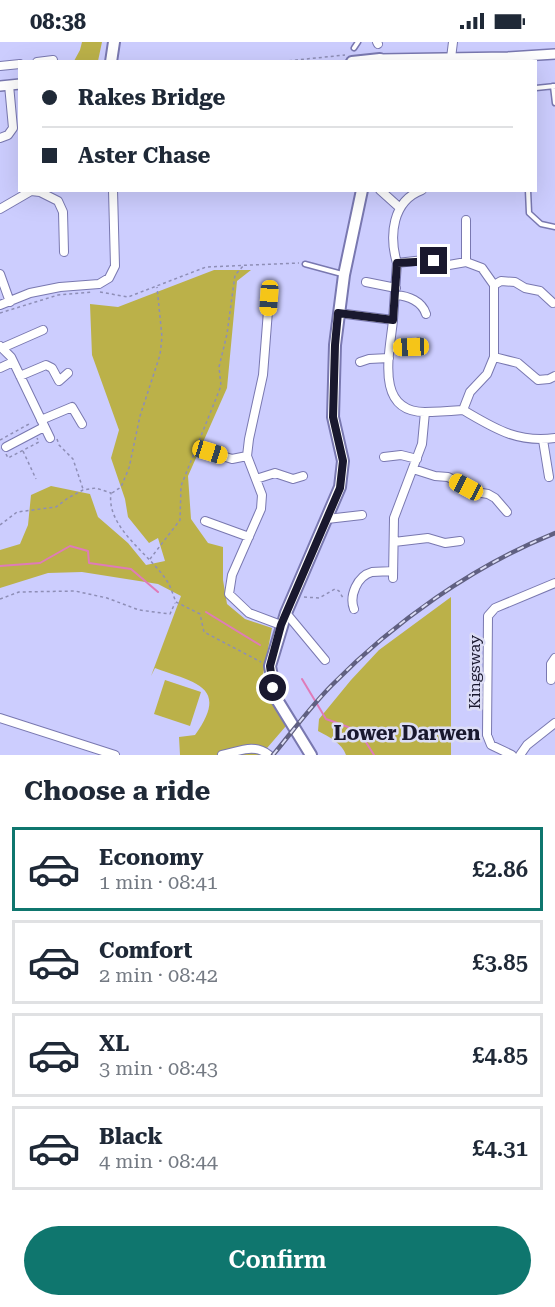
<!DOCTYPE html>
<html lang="en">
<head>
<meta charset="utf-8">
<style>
  body { margin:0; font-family:"Roboto Serif",serif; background:#f6f6f7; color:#1f2937; height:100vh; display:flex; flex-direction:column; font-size:22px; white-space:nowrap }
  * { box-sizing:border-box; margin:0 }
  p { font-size:20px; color:#747a83 }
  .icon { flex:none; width:33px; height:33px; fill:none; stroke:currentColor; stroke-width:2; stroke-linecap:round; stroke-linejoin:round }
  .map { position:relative; height:713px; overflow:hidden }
  .panel { display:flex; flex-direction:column; background:#fff; flex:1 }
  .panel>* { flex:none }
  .hud { position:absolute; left:18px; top:18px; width:519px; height:132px; border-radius:0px; box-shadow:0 6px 24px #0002; display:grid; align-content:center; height:132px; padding:0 24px; background:#fff }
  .end { position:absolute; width:27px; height:27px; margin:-14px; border:8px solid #19182e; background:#fff; box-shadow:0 0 0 3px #fff }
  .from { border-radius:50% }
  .car { position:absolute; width:18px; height:36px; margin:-18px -9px; border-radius:8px; box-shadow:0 0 4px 2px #0007; background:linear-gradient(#f5c518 24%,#345 0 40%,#f5c518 0 76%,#345 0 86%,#f5c518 0) }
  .hud b { display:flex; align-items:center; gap:21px; height:57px; font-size:22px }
  .hud b+b { border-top:2px solid #e0e1e3 }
  .hud i { width:15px; height:15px; background:#1f2937 }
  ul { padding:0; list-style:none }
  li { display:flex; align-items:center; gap:18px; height:84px; margin:0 12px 9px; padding:0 12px; border:3px solid #e0e1e3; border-radius:0px }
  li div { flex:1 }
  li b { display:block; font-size:22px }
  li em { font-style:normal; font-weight:600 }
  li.on { border-color:#0f766e }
  li>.icon { width:54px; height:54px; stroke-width:1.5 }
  h2 { padding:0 24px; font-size:27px; line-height:72px }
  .action { display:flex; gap:12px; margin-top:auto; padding:12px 24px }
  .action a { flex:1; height:69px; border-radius:36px; background:#0f766e; color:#fff; font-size:24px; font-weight:600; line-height:69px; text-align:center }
  .status { display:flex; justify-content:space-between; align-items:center; height:42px; padding:0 30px; background:#fff; direction:ltr }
  .status svg { height:16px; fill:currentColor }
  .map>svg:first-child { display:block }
  .green { fill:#bbb149 }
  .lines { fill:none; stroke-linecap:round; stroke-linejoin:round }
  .stream { stroke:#df7bb8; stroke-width:2 }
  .service-casing { stroke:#7978b0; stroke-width:7 }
  .minor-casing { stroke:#7978b0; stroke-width:10 }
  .tertiary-casing { stroke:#7978b0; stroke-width:12 }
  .secondary-casing { stroke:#7978b0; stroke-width:14 }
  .path { stroke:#8e8eb6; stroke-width:1.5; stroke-dasharray:3 3; stroke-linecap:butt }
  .service { stroke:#fff; stroke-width:4 }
  .minor { stroke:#fff; stroke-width:8 }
  .tertiary { stroke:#fff; stroke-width:9 }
  .secondary { stroke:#fff; stroke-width:10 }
  .rail-casing { stroke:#606081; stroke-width:4.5 }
  .rail { stroke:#dcddf5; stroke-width:2; stroke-dasharray:7; stroke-linecap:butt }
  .route { stroke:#19182e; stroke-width:8 }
  .labels { text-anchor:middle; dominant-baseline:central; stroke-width:5; stroke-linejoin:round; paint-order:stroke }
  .street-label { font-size:16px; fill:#19182e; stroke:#dcddf5 }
  .quarter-label { font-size:20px; font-weight:bold; fill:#19182e; stroke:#dcddf5 }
</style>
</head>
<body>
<div class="status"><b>08:38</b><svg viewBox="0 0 49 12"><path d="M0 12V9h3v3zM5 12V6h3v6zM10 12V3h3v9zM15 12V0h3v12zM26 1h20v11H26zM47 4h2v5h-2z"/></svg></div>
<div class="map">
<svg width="555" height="713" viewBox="0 0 555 713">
  <rect width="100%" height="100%" fill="#cccdfe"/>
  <path class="green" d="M 82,0 L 102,0 L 98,19 L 74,19 L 80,8 Z
    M 214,228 L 251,228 L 237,239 L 227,346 L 188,434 L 191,477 L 208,501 L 223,505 L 223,538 L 227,562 L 245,577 L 272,586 L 263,633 L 272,661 L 286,684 L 261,713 L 180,713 L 179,695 L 195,693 C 230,644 195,641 155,626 L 151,634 L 181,554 L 158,542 L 82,530 L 48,531 L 0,546 L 0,508 L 20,502 L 28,483 L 31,453 L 51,444 L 90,452 L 98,475 L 128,501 L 146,523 L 165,519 L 158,496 L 149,501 L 128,475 L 125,457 L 111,416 L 119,388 L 92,313 L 90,262 L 118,265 Z
    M 451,555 L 451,713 L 346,713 C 342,701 329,695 318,689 L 319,677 L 351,638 L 379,608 Z
    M 165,638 L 201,650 L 190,684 L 154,672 Z"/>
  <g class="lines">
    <path class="stream" d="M 0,524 L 40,521 L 70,504 L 88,509 L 89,521 L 131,527 L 158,550
      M 206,570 L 260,603
      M 302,637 L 326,677 L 359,689 L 374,713"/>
    <g class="service-casing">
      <path id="service" d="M 354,6 L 358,0
        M 553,44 L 555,61
        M 536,46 L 555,44
        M 528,148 L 529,171 L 541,182 L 555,185
        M 305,222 L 342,232"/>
    </g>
    <g class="minor-casing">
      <path id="minor" d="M 377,0 L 378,2
        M 451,16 L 453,0
        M 37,20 L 53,18
        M 0,24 L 20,22
        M 0,96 L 8,93 L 13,86 L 9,43
        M 380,148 L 400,166
        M 0,167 L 31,149 L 40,150 L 58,159 L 63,170 L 64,210
        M 466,178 L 466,220
        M 397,221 C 389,194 392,159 422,148
        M 0,232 L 10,260
        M 366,240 L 396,246
        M 494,243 L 501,239 L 515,240 L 525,246 L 540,249 L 553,261
        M 396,253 C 408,254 422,259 426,272
        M 269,256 L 263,333 L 249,397 L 247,414 L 262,453 L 261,467 L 232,533 L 229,552 L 249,571 L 281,583
        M 0,263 L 30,251 L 60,245 L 99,242 L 109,236 L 115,224 L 113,148
        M 338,271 L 393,278 C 390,310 374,370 425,370 C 437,370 450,369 463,368
        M 393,278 L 397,221 L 424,218 L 449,223 L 466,220 L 482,226 L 494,243 L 494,315 L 487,332 L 470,350 L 463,368
        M 0,304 L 11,315 L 50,396
        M 2,306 L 43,288
        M 390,306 L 411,305 L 419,300
        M 494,315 L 518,321 L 538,338 L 549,337 L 555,334
        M 360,320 L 369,317 L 389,316
        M 0,326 L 13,320
        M 20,334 L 46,323 L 52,326 L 59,339 L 68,331
        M 463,368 C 494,386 516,401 555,396
        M 41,378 L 72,365 L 82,382
        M 543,398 L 549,435
        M 6,405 L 44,385
        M 210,410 L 232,417 L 247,414
        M 384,415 L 401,413 L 417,417
        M 413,427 L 435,434 L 448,435 L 476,450 L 488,452 L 495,456 L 507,470
        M 256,437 L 275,431 L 293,437 L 303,434
        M 327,477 L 362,473
        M 205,479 L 249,495
        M 394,500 L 428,496 L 445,501 L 460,499
        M 393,536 L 394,476 L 422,402 L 425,370
        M 354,567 C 349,554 357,534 372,530 C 379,529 386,530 393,529
        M 286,571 L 325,618
        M 551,638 L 551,622 L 555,616
        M 0,676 L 115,713
        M 222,713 C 240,709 254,701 269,713
        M 512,713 L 491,703 L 487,693 L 488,574 L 495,566 L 555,541
        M 520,713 L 527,703 L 555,681"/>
    </g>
    <g class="tertiary-casing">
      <path id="tertiary" d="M 380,17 L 508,15 L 555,12
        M 0,44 L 20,42"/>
    </g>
    <g class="secondary-casing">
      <path id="secondary" d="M 111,20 L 114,0
        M 352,20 L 380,17 L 380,20
        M 311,713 L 276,656 L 270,624 L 286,571 L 340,445 L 343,419 L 333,375 L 335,303 L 344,233 L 362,148"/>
    </g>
    <path class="path" d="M 277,20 L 345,13
      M 100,250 L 128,255 L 206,225 L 299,221
      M 0,271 L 58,253 L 92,250
      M 57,397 L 59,403 L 73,417 L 83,447
      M 0,398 L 29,382 L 30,384
      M 23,409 L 36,437
      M 6,412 L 8,416 L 39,400 L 37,396
      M 112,451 L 121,445 L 129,426 L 140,374 L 160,313 L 162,295 L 157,245
      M 0,483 L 17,470 L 56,465 L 68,456 L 83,448 L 96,446 L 111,451 C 106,486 149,511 167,539 C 171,545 173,553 176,560 L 200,572 L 204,590 L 261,620
      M 150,517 L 180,478 L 181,444 L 221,344 L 219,325 L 227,292 L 235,233 L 244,223
      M 304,555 L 319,556 L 335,547 L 339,549 L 343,556
      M 0,557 L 19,550 L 75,549 L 107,556 L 139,568 L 170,572 L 175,561"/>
    <use href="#service" class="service"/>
    <use href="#minor" class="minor"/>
    <use href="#tertiary" class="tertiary"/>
    <use href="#secondary" class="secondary"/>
    <g class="rail-casing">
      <path id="rail" d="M 273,713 C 292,690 311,664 332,643 C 394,580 473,524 555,491"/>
    </g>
    <use href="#rail" class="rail"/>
  </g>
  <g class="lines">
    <path class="route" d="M 273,646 L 270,624 L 281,583 L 340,446 L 343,419 L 333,375 L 335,303 L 338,271 L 393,278 L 397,221 L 434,219"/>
  </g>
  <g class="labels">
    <g class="street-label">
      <text transform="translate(474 630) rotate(-90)">Kingsway</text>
    </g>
    <g class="quarter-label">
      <text x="407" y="691">Lower Darwen</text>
    </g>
  </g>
</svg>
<i class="end from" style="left:273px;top:646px"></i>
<i class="end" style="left:434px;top:219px"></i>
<i class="car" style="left:269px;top:256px;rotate:184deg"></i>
<i class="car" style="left:411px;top:305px;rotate:268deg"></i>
<i class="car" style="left:210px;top:410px;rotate:107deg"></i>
<i class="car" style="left:466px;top:445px;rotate:298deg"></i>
<div class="hud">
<b><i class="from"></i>Rakes Bridge</b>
<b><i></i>Aster Chase</b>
</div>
</div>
<section class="panel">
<h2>Choose a ride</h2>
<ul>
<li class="on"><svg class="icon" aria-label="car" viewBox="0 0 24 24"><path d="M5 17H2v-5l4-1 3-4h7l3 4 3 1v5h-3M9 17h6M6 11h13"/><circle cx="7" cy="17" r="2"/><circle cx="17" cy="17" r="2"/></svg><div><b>Economy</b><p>1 min · 08:41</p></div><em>£2.86</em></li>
<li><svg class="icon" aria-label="car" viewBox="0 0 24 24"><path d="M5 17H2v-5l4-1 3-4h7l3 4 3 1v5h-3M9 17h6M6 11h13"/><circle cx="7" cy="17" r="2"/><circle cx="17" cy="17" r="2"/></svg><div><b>Comfort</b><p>2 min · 08:42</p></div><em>£3.85</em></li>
<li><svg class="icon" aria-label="car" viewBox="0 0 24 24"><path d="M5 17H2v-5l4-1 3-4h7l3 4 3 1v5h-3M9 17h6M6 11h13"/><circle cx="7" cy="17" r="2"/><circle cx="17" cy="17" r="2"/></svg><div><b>XL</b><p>3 min · 08:43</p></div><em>£4.85</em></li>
<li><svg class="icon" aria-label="car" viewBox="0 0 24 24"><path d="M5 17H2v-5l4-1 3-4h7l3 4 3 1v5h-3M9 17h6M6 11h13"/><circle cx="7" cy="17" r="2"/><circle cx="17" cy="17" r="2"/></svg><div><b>Black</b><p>4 min · 08:44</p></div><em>£4.31</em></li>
</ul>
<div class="action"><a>Confirm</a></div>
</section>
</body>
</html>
